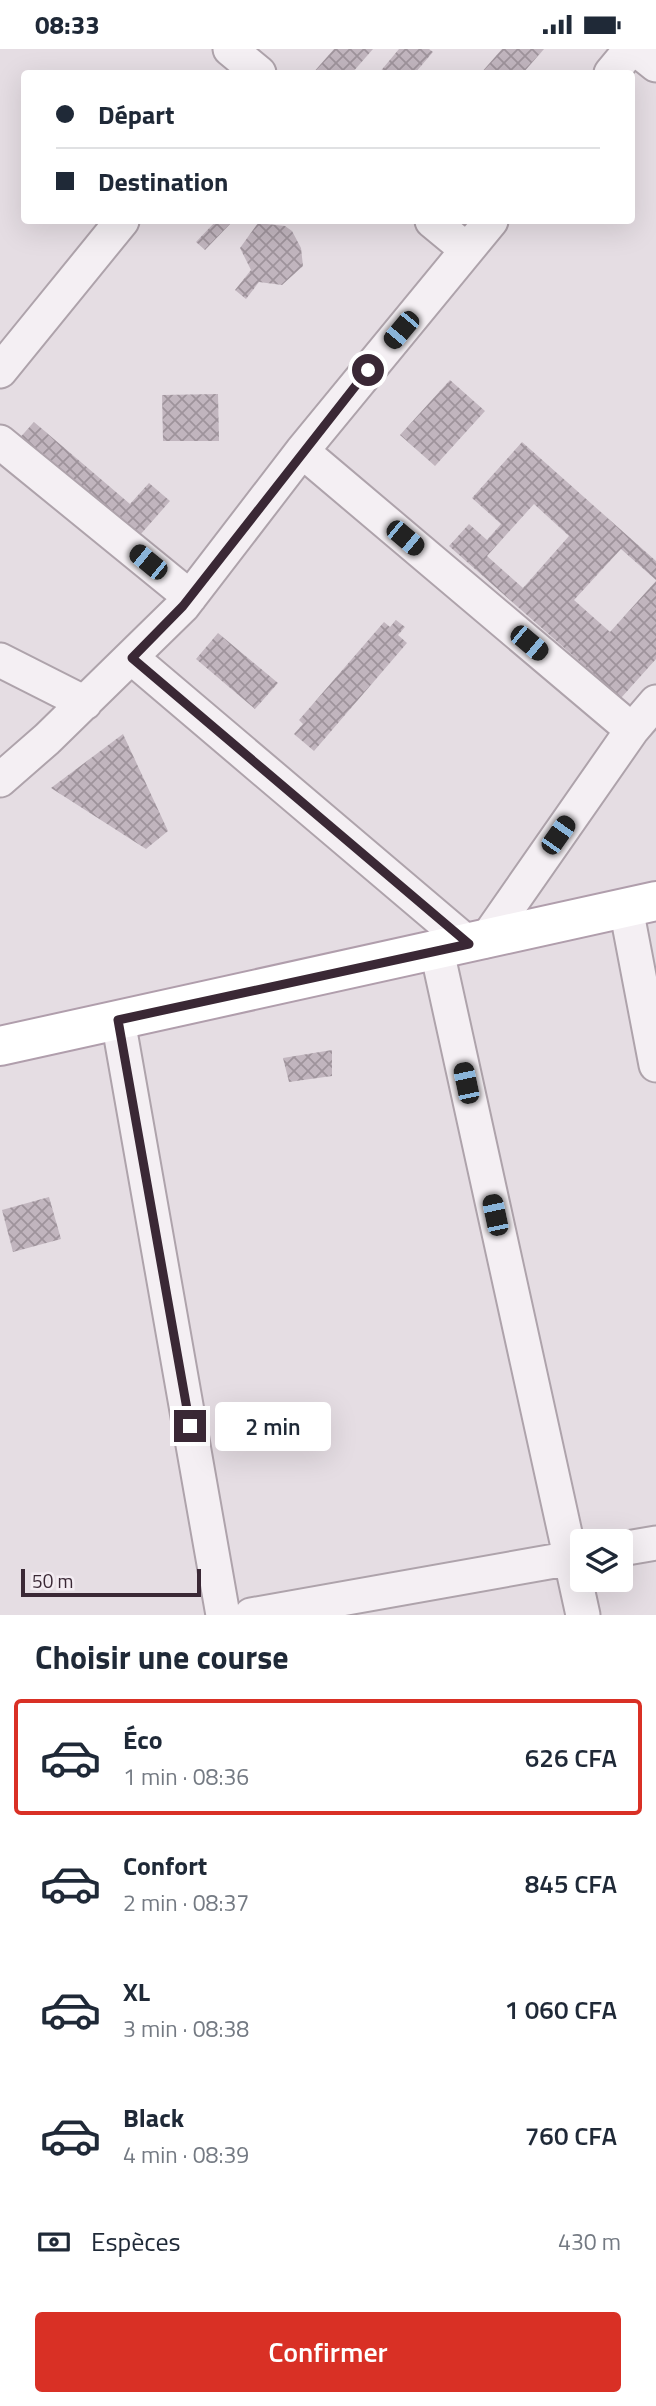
<!DOCTYPE html>
<html lang="fr">
<head>
<meta charset="utf-8">
<style>
  body { margin:0; font-family:"Titillium Web",sans-serif; background:#f6f6f7; color:#1f2937; height:100vh; display:flex; flex-direction:column; font-size:26px; white-space:nowrap }
  * { box-sizing:border-box; margin:0 }
  p { font-size:23px; color:#747a83 }
  .icon { flex:none; width:38px; height:38px; fill:none; stroke:currentColor; stroke-width:2; stroke-linecap:round; stroke-linejoin:round }
  .map { position:relative; height:1566px; overflow:hidden }
  .side { display:flex; flex-direction:column; background:#fff; flex:1 }
  .side>* { flex:none }
  .top-card { position:absolute; left:21px; top:21px; width:614px; height:154px; border-radius:7px; box-shadow:0 7px 28px #0002; display:grid; align-content:center; height:154px; padding:0 35px; background:#fff }
  .controls { position:absolute; left:570px; top:1480px; display:grid; gap:14px }
  .controls a { display:grid; place-items:center; width:63px; height:63px; border-radius:7px; background:#fff; box-shadow:0 7px 28px #0002; font-size:35px }
  .scale { position:absolute; left:21px; bottom:18px; width:180px; box-sizing:border-box; padding-left:7px; border:4px solid #3a2835; border-top:0; font-size:19px; line-height:24px; white-space:nowrap; color:#3a2835; -webkit-text-stroke:5px #f3ecf2; paint-order:stroke }
  .end { position:absolute; width:32px; height:32px; margin:-16px; border:9px solid #3a2835; background:#fff; box-shadow:0 0 0 4px #fff }
  .from { border-radius:50% }
  .bubble { position:absolute; height:49px; border-radius:7px; background:#fff; box-shadow:0 7px 28px #0002; font-size:23px; font-weight:600; line-height:49px; text-align:center }
  .car { position:absolute; width:21px; height:42px; margin:-21px -10px; border-radius:9px; box-shadow:0 0 5px 2px #0007; background:linear-gradient(#222 24%,#8ab4d8 0 40%,#222 0 76%,#8ab4d8 0 86%,#222 0) }
  .top-card b { display:flex; align-items:center; gap:24px; height:66px; font-size:26px }
  .top-card b+b { border-top:2px solid #e0e1e3 }
  .top-card i { width:18px; height:18px; background:#1f2937 }
  ul { padding:0; list-style:none }
  li { display:flex; align-items:center; gap:21px; height:116px; margin:0 14px 10px; padding:0 21px; border:4px solid transparent; border-radius:7px }
  li div { flex:1 }
  li b { display:block; font-size:26px }
  li em { font-style:normal; font-weight:600 }
  li.selected { border-color:#d93025 }
  li>.icon { width:63px; height:63px; stroke-width:1.5 }
  h2 { padding:0 35px; font-size:32px; line-height:84px }
  .pay { display:flex; align-items:center; gap:18px; height:77px; padding:0 35px; font-size:26px }
  .pay p { margin-inline-start:auto }
  .cta { display:flex; gap:14px; margin-top:auto; padding:14px 35px }
  .cta a { flex:1; height:80px; border-radius:7px; background:#d93025; color:#fff; font-size:28px; font-weight:600; line-height:80px; text-align:center }
  .status { display:flex; justify-content:space-between; align-items:center; height:49px; padding:0 35px; background:#fff; direction:ltr }
  .status svg { height:19px; fill:currentColor }
  .map>svg:first-child { display:block }
  .building { fill:url(#building-cross-hatch); fill-rule:evenodd }
  .lines { fill:none; stroke-linecap:round; stroke-linejoin:round }
  .minor-casing { stroke:#aea3ab; stroke-width:37 }
  .major-casing { stroke:#b09eac; stroke-width:42 }
  .minor { stroke:#f4eff3; stroke-width:33 }
  .major { stroke:#fff; stroke-width:38 }
  .route { stroke:#3a2835; stroke-width:9 }
</style>
</head>
<body>
<div class="status"><b>08:33</b><svg viewBox="0 0 49 12"><path d="M0 12V9h3v3zM5 12V6h3v6zM10 12V3h3v9zM15 12V0h3v12zM26 1h20v11H26zM47 4h2v5h-2z"/></svg></div>
<div class="map">
<svg width="656" height="1566" viewBox="0 0 656 1566">
  <defs>
    <pattern id="building-cross-hatch" width="8" height="8" patternUnits="userSpaceOnUse" patternTransform="scale(1.75)"><rect width="8" height="8" fill="#c1b5be"/><path d="M0 0l8 8M0 8l8-8" fill="none" stroke="#9e939b"/></pattern>
  </defs>
  <rect width="100%" height="100%" fill="#e5dde3"/>
  <path class="building" d="M 334,0 L 373,0 L 352,24 L 313,24 Z
    M 399,0 L 429,0 L 433,3 L 415,24 L 379,24 Z
    M 502,0 L 544,0 L 523,24 L 481,24 Z
    M 216,172 L 233,172 L 205,201 L 196,193 Z
    M 258,174 L 285,177 L 292,182 L 301,199 L 303,217 L 282,236 L 259,233 L 246,250 L 235,241 L 251,221 L 240,199 Z
    M 450,331 L 485,362 L 435,417 L 400,386 Z
    M 218,345 L 219,392 L 163,392 L 162,346 Z
    M 34,373 L 130,455 L 149,434 L 170,452 L 133,494 L 16,393 Z
    M 522,393 L 656,512 L 656,531 L 621,500 L 574,551 L 610,583 L 656,532 L 656,610 L 621,649 L 449,497 L 469,475 L 487,491 L 501,475 L 472,449 ZM 534,455 L 569,487 L 523,539 L 487,507 Z
    M 396,571 L 405,578 L 398,586 L 407,594 L 314,702 L 294,685 L 303,675 L 299,671 L 384,573 L 390,578 Z
    M 218,584 L 278,634 L 255,660 L 196,610 Z
    M 123,685 L 168,782 L 146,800 L 51,739 Z
    M 332,1001 L 332,1027 L 289,1033 L 283,1009 Z
    M 49,1148 L 61,1190 L 13,1203 L 2,1161 Z"/>
  <g class="lines">
    <g class="minor-casing">
      <path id="minor" d="M 230,0 L 259,24
        M 636,0 L 656,16
        M 611,24 L 631,0
        M 432,172 L 467,201
        M 0,322 L 122,172
        M 0,393 L 190,548
        M 302,402 L 632,681
        M 132,609 L 469,895
        M 0,611 L 85,654
        M 0,731 L 47,690 L 183,557 L 302,402 L 491,172
        M 626,859 L 656,1016
        M 485,892 L 632,681 L 656,653
        M 437,902 L 583,1566
        M 118,971 L 223,1566
        M 621,1500 L 656,1494
        M 251,1566 L 583,1507"/>
    </g>
    <g class="major-casing">
      <path id="major" d="M 0,997 L 656,852"/>
    </g>
    <use href="#minor" class="minor"/>
    <use href="#major" class="major"/>
  </g>
  <g class="lines">
    <path class="route" d="M 190,1377 L 118,971 L 469,895 L 132,609 L 183,557 L 368,321"/>
  </g>
</svg>
<div class="controls">
<a><svg class="icon" aria-label="layers" viewBox="0 0 24 24"><path d="M12 4l9 5-9 5-9-5zM3 14l9 5 9-5"/></svg></a>
</div>
<div class="scale">50 m</div>
<i class="end from" style="left:368px;top:321px"></i>
<i class="end" style="left:190px;top:1377px"></i>
<div class="bubble" style="left:215px;top:1353px;width:116px">2 min</div>
<i class="car" style="left:401px;top:281px;rotate:220deg"></i>
<i class="car" style="left:405px;top:489px;rotate:130deg"></i>
<i class="car" style="left:148px;top:513px;rotate:309deg"></i>
<i class="car" style="left:529px;top:594px;rotate:130deg"></i>
<i class="car" style="left:558px;top:786px;rotate:35deg"></i>
<i class="car" style="left:466px;top:1034px;rotate:348deg"></i>
<i class="car" style="left:495px;top:1166px;rotate:348deg"></i>
<div class="top-card">
<b><i class="from"></i>Départ</b>
<b><i></i>Destination</b>
</div>
</div>
<section class="side">
<h2>Choisir une course</h2>
<ul>
<li class="selected"><svg class="icon" aria-label="car" viewBox="0 0 24 24"><path d="M5 17H2v-5l4-1 3-4h7l3 4 3 1v5h-3M9 17h6M6 11h13"/><circle cx="7" cy="17" r="2"/><circle cx="17" cy="17" r="2"/></svg><div><b>Éco</b><p>1 min · 08:36</p></div><em>626 CFA</em></li>
<li><svg class="icon" aria-label="car" viewBox="0 0 24 24"><path d="M5 17H2v-5l4-1 3-4h7l3 4 3 1v5h-3M9 17h6M6 11h13"/><circle cx="7" cy="17" r="2"/><circle cx="17" cy="17" r="2"/></svg><div><b>Confort</b><p>2 min · 08:37</p></div><em>845 CFA</em></li>
<li><svg class="icon" aria-label="car" viewBox="0 0 24 24"><path d="M5 17H2v-5l4-1 3-4h7l3 4 3 1v5h-3M9 17h6M6 11h13"/><circle cx="7" cy="17" r="2"/><circle cx="17" cy="17" r="2"/></svg><div><b>XL</b><p>3 min · 08:38</p></div><em>1 060 CFA</em></li>
<li><svg class="icon" aria-label="car" viewBox="0 0 24 24"><path d="M5 17H2v-5l4-1 3-4h7l3 4 3 1v5h-3M9 17h6M6 11h13"/><circle cx="7" cy="17" r="2"/><circle cx="17" cy="17" r="2"/></svg><div><b>Black</b><p>4 min · 08:39</p></div><em>760 CFA</em></li>
</ul>
<div class="pay"><svg class="icon" aria-label="cash" viewBox="0 0 24 24"><path d="M3 7h18v10H3z"/><circle cx="12" cy="12" r="2"/></svg>Espèces<p>430 m</p></div>
<div class="cta"><a>Confirmer</a></div>
</section>
</body>
</html>
